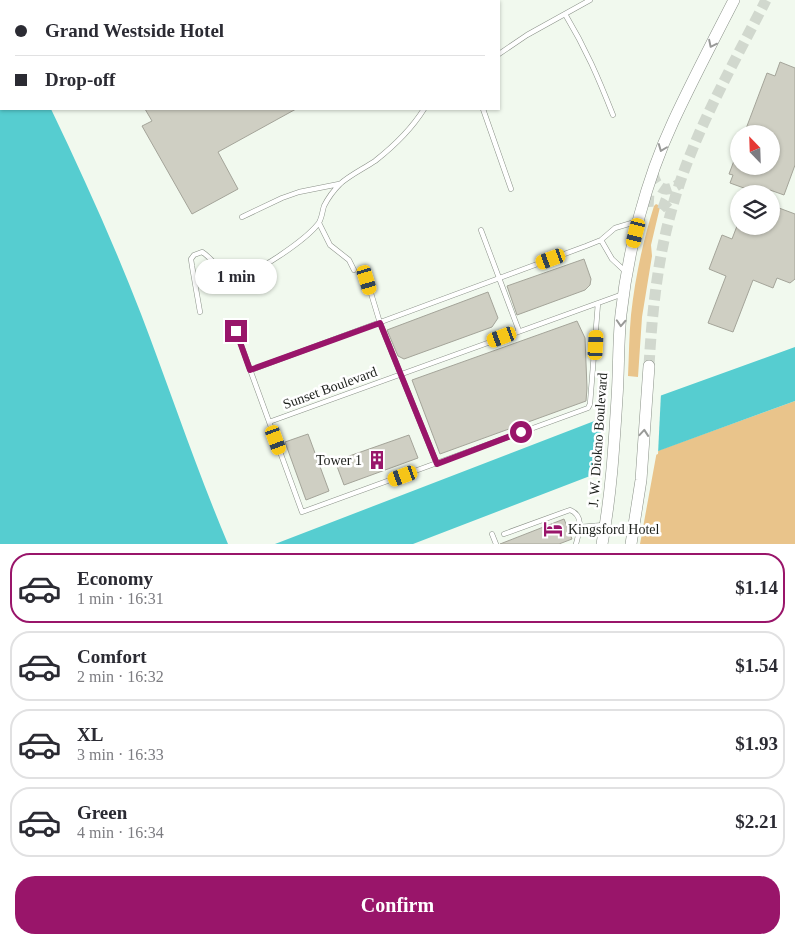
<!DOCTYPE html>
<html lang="en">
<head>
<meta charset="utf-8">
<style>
  body { margin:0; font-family:"Times New Roman",serif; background:#f7f7f7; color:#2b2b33; height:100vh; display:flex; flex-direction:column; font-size:19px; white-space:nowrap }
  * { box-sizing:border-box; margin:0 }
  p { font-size:16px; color:#7c7c81 }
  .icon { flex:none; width:28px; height:28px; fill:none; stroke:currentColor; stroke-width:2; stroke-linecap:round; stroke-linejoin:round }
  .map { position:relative; height:544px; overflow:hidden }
  .sheet { display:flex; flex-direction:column; background:#fff; flex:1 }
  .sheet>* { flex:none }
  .hud { position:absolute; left:0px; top:0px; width:500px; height:110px; box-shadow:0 1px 4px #0004; display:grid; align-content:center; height:110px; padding:0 15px; background:#fff }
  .needle { width:32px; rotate:337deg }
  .fabs { position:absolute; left:730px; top:125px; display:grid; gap:10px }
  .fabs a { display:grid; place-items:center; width:50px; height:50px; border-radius:50%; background:#fff; box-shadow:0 1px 4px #0004; font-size:25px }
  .end { position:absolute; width:22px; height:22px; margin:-11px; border:6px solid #99156a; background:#fff; box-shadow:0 0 0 2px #fff }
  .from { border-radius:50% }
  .bubble { position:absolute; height:35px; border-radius:18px; background:#fff; box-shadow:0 1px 4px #0004; font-size:16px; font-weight:700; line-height:35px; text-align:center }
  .car { position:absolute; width:15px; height:30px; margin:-15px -8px; border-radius:6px; box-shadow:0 0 4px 1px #0007; background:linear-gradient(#f5c518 24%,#345 0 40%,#f5c518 0 76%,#345 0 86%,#f5c518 0) }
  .hud b { display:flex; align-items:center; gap:18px; height:48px; font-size:19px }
  .hud b+b { border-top:1px solid #e1e1e2 }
  .hud i { width:12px; height:12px; background:#2b2b33 }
  ul { padding:9px 0 0; list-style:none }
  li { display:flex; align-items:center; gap:15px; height:70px; margin:0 10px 8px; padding:0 5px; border:2px solid #e1e1e2; border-radius:20px }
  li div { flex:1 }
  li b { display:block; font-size:19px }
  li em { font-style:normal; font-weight:700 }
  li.current { border-color:#99156a }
  li>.icon { width:45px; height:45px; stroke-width:1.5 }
  .primary-button { display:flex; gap:10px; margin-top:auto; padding:10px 15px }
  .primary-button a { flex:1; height:58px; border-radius:20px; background:#99156a; color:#fff; font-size:20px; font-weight:700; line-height:58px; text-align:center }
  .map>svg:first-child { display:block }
  .green { fill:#e9c48b }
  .water { fill:#56cdd0 }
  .pier { fill:#f1f9ee }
  .building { fill:#cfcfc3; stroke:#a4a499 }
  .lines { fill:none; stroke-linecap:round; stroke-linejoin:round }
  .tertiary-tunnel { stroke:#d1d8ce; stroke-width:11; stroke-dasharray:11 5.5; stroke-linecap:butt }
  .service-casing { stroke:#8a9188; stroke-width:5.5 }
  .tertiary-casing { stroke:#8a9188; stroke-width:12 }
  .service { stroke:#fff; stroke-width:4.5 }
  .tertiary { stroke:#fff; stroke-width:11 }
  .oneway { stroke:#999a98 }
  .route { stroke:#99156a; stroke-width:6 }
  .labels { text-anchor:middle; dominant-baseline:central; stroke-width:5; stroke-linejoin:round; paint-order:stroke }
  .street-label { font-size:14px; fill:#1c1f1b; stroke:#fff }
  .poi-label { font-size:14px; fill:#1c1f1b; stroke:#fff; text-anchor:end }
</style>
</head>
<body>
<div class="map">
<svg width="795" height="544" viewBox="0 0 795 544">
  <rect width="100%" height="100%" fill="#f1f9ee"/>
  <path class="green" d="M 656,204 L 658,205 L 660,207 L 651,245 L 652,256 L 642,317 L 638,377 L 628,376 C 629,356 629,335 631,315 C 635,278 643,241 654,206 Z
    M 795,401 L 795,544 L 640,544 L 657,451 Z"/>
  <path class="water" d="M 0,0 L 1,109 L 51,109 C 83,176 114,244 141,314 C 170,390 196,468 228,544 L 0,544 Z
    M 795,347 L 795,401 L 590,476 L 413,544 L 275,544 L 654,398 Z"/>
  <path class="pier" d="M 661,393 L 658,454 L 597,476 L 602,416 Z"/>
  <path class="building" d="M 780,62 L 795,68 L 795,165 L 784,195 L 770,190 L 769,194 L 755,194 L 755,192 L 730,183 L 733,175 L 729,174 L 738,150 L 739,166 L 771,166 L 771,134 L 744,134 L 767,73 L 775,76 Z
    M 145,109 L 296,109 L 218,152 L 238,189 L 192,214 L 142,126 L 152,121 Z
    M 771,205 L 795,214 L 795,279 L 790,283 L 777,278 L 773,288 L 753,280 L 733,332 L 708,323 L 726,276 L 709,269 L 722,235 L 732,239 L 737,226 L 771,226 Z
    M 584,259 L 591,279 L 590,285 L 585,290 L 517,315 L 507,286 Z
    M 488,292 L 498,318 L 492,327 L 404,359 L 398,356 L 387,330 Z
    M 577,321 L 585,338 L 587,388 L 586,401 L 440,454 L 412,380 Z
    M 308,434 L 329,491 L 306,500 L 285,442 Z
    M 409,435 L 418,458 L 344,485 L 335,461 Z
    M 564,519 L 572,539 L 559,544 L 500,544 Z"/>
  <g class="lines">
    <path class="tertiary-tunnel" d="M 653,173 C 656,190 667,194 680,183
      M 643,203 C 655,199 664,202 671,212
      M 649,366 C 652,314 657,262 671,212 C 691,137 731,69 766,0"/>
    <g class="service-casing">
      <path id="service" d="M 565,14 C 586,49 598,77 613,115
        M 499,54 L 527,35 L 590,0
        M 483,109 L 511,189
        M 242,217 L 282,198 L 299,192 L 339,184
        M 319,223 L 330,245 L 349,260 L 354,270
        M 481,230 L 519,331
        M 601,240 L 612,259 L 626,272
        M 367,280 L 380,323 L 437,464
        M 200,312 L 192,266 L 191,259 L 194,255 L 202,252 C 214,259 220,275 235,276 C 254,277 306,239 318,224 C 322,219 322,212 324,206 C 328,198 334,190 340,184 C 350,175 363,169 375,161 C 394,146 411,130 424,109
        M 236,331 L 302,512 L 588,408 L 590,404 L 598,303
        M 251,370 L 586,246 L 601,240 L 615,228 L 635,222
        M 269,422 L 623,294
        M 580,527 L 604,525
        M 492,534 L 496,544
        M 504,534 L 570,510 C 585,516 579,532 576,544"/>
    </g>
    <g class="tertiary-casing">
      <path id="tertiary" d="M 602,544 C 611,496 614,447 617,398 C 619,370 618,342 621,314 C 628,250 646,180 673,122 C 692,81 713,41 734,0
        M 631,544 L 641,480 L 649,366"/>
    </g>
    <use href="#service" class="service"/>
    <use href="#tertiary" class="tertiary"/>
  </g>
  <defs><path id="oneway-chevron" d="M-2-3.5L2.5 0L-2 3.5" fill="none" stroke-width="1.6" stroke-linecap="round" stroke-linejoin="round" transform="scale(1.25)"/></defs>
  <g class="oneway">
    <use href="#oneway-chevron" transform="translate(712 44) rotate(116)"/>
    <use href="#oneway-chevron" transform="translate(662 148) rotate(111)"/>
    <use href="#oneway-chevron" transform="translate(621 323) rotate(93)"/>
    <use href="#oneway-chevron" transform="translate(644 433) rotate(-85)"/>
  </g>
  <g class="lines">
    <path class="route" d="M 236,331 L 250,370 L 380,323 L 437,464 L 521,432"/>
  </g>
  <defs>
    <g id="building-bare" transform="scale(1.5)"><path d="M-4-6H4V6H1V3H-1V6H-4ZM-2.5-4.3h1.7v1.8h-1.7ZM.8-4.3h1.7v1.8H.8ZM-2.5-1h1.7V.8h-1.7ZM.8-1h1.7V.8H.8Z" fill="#99156a" stroke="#fff" stroke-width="2.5" paint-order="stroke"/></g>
    <g id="hotel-bare" transform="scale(1.5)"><path d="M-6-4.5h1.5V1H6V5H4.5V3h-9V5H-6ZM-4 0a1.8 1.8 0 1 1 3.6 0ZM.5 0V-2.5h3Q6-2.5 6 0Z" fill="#99156a" stroke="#fff" stroke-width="2.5" paint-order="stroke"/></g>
  </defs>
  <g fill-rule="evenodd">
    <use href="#building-bare" x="377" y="460"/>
    <use href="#hotel-bare" x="553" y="529"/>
  </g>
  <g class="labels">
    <g class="street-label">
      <text transform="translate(330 388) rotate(-20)">Sunset Boulevard</text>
      <text transform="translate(598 440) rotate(-86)">J. W. Diokno Boulevard</text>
    </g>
    <g class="poi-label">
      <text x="362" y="460">Tower 1</text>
      <text x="568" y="529" text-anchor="start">Kingsford Hotel</text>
    </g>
  </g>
</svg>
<div class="fabs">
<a><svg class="needle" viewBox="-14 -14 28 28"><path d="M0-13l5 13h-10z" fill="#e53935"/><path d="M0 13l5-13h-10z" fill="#7c7c81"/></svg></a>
<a><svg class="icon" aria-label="layers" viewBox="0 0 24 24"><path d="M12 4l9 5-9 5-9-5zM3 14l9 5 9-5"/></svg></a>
</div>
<i class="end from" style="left:521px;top:432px"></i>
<i class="end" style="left:236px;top:331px"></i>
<div class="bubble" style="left:195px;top:259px;width:82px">1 min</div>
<i class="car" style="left:636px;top:233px;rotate:194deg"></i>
<i class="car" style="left:551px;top:259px;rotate:250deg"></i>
<i class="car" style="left:367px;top:280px;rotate:163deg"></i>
<i class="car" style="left:502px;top:337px;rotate:250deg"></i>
<i class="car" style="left:596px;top:345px;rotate:3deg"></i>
<i class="car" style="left:276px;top:440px;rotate:160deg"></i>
<i class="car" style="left:403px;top:476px;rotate:250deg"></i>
<div class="hud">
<b><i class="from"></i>Grand Westside Hotel</b>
<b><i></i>Drop-off</b>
</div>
</div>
<section class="sheet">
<ul>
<li class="current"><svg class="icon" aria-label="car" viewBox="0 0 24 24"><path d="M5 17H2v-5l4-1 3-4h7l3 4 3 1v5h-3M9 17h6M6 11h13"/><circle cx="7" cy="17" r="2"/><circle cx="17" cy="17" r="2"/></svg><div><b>Economy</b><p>1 min · 16:31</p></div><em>$1.14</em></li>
<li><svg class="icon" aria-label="car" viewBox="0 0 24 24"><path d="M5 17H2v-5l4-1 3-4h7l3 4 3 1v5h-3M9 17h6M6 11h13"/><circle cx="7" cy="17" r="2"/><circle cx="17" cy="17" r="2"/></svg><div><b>Comfort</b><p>2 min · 16:32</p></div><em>$1.54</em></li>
<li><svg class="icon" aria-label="car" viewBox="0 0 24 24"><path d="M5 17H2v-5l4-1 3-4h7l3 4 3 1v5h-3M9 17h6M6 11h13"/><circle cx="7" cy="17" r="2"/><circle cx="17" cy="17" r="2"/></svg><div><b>XL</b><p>3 min · 16:33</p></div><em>$1.93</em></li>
<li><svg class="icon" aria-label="car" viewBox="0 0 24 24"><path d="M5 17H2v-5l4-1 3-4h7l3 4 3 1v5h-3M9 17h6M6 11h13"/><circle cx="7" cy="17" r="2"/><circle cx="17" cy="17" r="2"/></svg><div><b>Green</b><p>4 min · 16:34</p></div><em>$2.21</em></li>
</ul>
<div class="primary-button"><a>Confirm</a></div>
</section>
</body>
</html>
